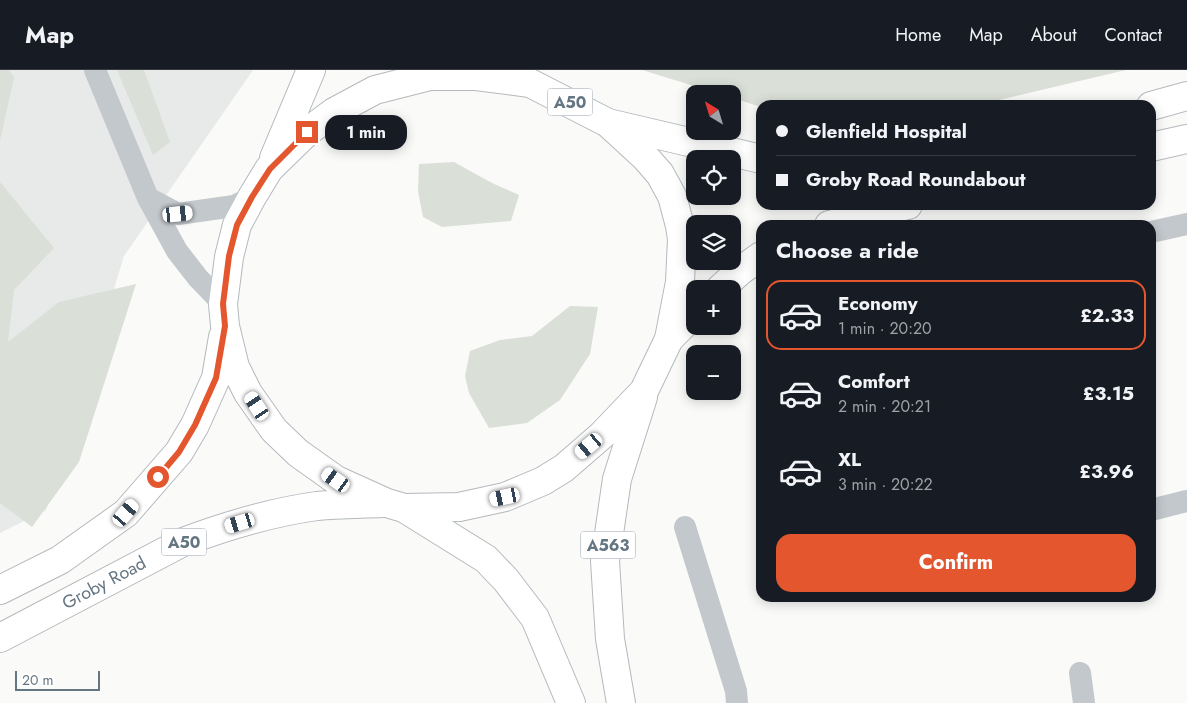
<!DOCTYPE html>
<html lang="en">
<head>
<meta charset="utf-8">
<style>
  body { margin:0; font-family:Jost,sans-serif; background:#242831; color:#f1f3f6; height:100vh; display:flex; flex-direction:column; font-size:19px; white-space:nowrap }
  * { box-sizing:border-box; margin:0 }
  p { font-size:16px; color:#9ea1a6 }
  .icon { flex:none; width:28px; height:28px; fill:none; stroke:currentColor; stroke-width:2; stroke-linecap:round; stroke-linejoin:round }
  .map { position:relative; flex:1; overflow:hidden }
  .drawer { position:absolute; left:756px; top:150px; width:400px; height:382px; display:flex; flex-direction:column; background:#171b24; border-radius:15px; box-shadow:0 2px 12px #0003 }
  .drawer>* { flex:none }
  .hud { position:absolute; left:756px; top:30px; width:400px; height:110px; border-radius:15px; box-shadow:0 2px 12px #0003; display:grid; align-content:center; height:110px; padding:0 20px; background:#171b24 }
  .needle { width:32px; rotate:322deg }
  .tools { position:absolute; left:686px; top:15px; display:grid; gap:10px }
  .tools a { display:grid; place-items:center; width:55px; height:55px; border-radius:10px; background:#171b24; box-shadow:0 2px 12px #0003; font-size:25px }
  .scale { position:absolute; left:15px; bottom:12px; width:85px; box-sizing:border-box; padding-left:5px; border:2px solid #657683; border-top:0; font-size:14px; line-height:18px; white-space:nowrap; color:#657683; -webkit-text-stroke:4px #fff; paint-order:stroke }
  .end { position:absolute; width:22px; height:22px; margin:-11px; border:6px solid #e4572e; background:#fff; box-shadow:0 0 0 2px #fff }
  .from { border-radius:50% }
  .bubble { position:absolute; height:35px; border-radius:15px; background:#171b24; box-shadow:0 2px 12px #0003; font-size:16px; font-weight:700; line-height:35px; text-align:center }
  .car { position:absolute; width:15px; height:30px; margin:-15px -8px; border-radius:6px; box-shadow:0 0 4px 1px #0007; background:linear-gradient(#fff 24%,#345 0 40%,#fff 0 76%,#345 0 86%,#fff 0) }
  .hud b { display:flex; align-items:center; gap:18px; height:48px; font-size:19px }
  .hud b+b { border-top:1px solid #363941 }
  .hud i { width:12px; height:12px; background:#f1f3f6 }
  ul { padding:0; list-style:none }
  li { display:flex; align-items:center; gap:15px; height:70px; margin:0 10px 8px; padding:0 10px; border:2px solid transparent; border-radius:15px }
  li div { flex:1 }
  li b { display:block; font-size:19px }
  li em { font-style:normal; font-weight:700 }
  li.active { border-color:#e4572e }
  li>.icon { width:45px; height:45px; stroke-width:1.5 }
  h2 { padding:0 20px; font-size:22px; line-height:60px }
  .action { display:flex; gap:10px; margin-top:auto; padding:10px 20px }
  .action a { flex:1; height:58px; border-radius:15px; background:#e4572e; color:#fff; font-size:20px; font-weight:700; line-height:58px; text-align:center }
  header { display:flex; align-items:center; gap:30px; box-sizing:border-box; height:70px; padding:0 25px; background:#171b24; border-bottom:1px solid #363941 }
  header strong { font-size:24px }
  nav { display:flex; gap:28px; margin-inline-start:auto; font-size:18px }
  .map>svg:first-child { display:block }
  .built { fill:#e8e9e9 }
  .green { fill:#dadfd7 }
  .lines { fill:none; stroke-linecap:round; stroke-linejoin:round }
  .primary-casing { stroke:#b5babe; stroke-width:30 }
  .trunk-casing { stroke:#b4b9bd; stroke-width:30 }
  .minor { stroke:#c3c8cc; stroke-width:22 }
  .primary { stroke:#fff; stroke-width:28 }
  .trunk { stroke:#fff; stroke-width:28 }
  .route { stroke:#e4572e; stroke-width:6 }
  .labels { text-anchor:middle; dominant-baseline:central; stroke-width:5; stroke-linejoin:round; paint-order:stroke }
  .shield { fill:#fff; stroke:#939fa8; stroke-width:1 }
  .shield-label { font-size:16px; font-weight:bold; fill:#657683 }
  .street-label { font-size:18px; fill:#657683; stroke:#fff }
</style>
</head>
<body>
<header>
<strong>Map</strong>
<nav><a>Home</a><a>Map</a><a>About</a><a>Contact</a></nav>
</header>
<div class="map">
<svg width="1187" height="633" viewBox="0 0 1187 633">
  <rect width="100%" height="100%" fill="#fafaf8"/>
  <path class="built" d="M 0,0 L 253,0 L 124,186 L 46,440 L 0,463 Z"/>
  <path class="green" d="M 0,0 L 9,0 L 14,8 L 0,70 Z
    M 117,0 L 144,0 L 170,72 L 153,85 Z
    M 642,0 L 1126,0 L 978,35 L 761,35 L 761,37 L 733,28 L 732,24 L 720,24 Z
    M 454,92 L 492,113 L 519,125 L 511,151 L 442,157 L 423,147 L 418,121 L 419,94 Z
    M 0,112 L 54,178 L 14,220 L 8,272 L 59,232 L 136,214 L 79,392 L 32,457 L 0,433 Z
    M 570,236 L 598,237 L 590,284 L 560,330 L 527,353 L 489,358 L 469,323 L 465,306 L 470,281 L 500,270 L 532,266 Z"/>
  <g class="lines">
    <g class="primary-casing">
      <path id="primary" d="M 1151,36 L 1187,26
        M 608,53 L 761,89
        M 1151,77 L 1187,69
        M 829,155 L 908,135
        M 720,219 L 740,201 L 761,186
        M 669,269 L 695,243"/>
    </g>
    <g class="trunk-casing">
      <path id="trunk" d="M 430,6 L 476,6 L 530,13 L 608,53 L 646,88 L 660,104 L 672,126 L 680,156 L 682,169 L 680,212 L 669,269 L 644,321 L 602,365 L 564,398 L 543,411 L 505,427 L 459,437 L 404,438 L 387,433 L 336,410 L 298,383 L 274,360 L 248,323 L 235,297 L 225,256 L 223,234 L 229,187 L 237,155 L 252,127 L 269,99 L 307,62 L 334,42 L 375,20 Z
        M 274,88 L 311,0
        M 404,438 L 486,489 L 506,510 L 535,548 L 571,633
        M 0,520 L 60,490 L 126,443 L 179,382 L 195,355 L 216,308 L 223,267
        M 0,568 L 183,472 C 226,456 272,442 317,436 C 339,434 361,434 383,433
        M 621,633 L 610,569 L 605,491 L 617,409 L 643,327"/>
    </g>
    <path class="minor" d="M 95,0 L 148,128 L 177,181 L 198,208 L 223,234
      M 148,128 L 178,144 L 234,136 L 252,127
      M 1151,162 L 1187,154
      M 1151,440 L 1187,431
      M 685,457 L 736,621 L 737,633
      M 1080,603 L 1084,633"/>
    <use href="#primary" class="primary"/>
    <use href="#trunk" class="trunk"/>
  </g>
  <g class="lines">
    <path class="route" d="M 158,407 L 179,382 L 195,355 L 216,308 L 225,256 L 223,234 L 229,186 L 237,155 L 252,127 L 270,99 L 307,62"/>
  </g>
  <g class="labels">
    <g class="shield">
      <rect x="547.5" y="18.5" width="45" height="27" rx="4"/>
      <rect x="161.5" y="458.5" width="45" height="27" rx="4"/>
      <rect x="580.5" y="461.5" width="55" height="27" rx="4"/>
    </g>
    <g class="shield-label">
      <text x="570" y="32">A50</text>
      <text x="184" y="472">A50</text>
      <text x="608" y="475">A563</text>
    </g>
    <g class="street-label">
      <text transform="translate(104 513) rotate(-28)">Groby Road</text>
    </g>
  </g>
</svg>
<div class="tools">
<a><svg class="needle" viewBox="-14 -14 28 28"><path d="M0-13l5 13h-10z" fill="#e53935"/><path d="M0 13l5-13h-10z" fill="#9ea1a6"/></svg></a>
<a><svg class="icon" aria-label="locate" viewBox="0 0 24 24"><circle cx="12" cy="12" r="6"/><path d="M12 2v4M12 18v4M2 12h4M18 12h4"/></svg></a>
<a><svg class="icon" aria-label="layers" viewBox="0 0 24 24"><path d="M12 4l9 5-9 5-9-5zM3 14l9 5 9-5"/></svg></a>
<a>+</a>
<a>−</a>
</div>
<div class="scale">20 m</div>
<i class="end from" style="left:158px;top:407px"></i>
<i class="end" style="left:307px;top:62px"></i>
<div class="bubble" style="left:325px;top:45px;width:82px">1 min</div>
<i class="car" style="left:178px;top:144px;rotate:84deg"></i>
<i class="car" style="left:257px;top:336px;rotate:327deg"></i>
<i class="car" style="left:589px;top:376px;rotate:230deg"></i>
<i class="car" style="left:336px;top:410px;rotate:305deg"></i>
<i class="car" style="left:505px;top:427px;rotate:258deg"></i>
<i class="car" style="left:126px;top:443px;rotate:41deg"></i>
<i class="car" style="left:240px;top:453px;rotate:253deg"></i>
<div class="hud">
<b><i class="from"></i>Glenfield Hospital</b>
<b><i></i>Groby Road Roundabout</b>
</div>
<section class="drawer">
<h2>Choose a ride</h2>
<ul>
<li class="active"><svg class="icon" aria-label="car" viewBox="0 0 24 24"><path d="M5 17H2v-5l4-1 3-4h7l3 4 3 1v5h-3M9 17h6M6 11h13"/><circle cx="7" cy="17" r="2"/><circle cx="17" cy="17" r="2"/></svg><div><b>Economy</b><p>1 min · 20:20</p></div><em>£2.33</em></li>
<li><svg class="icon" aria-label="car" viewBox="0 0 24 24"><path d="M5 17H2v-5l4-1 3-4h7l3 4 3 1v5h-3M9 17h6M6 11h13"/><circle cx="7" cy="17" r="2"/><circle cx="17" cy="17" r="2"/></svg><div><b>Comfort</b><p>2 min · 20:21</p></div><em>£3.15</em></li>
<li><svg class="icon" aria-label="car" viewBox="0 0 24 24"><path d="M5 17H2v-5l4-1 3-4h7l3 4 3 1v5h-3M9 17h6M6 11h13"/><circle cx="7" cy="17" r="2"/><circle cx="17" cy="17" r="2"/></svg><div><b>XL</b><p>3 min · 20:22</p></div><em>£3.96</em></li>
</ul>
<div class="action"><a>Confirm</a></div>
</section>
</div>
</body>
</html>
